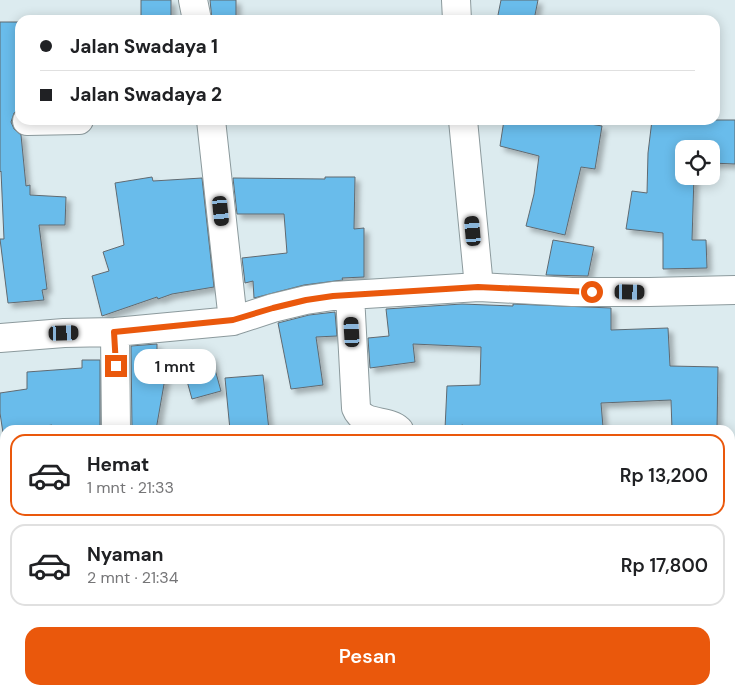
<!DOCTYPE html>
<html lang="id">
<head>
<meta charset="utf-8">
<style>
  body { margin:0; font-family:"DM Sans",sans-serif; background:#f6f6f6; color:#202124; height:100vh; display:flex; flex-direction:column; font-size:19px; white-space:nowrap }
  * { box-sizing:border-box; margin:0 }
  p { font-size:16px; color:#757577 }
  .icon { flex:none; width:28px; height:28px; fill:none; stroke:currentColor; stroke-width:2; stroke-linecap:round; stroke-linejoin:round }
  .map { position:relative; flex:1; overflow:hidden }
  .sheet { position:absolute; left:0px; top:425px; width:735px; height:270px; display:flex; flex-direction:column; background:#fff; border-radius:15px 15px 0 0; box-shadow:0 2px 12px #0003 }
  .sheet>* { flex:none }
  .banner { position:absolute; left:15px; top:15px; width:705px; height:110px; border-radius:15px; box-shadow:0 2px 12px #0003; display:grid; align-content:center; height:110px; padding:0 25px; background:#fff }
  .tools { position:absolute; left:675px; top:140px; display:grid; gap:10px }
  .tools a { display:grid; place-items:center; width:45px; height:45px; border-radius:10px; background:#fff; box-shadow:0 2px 12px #0003; font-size:25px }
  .end { position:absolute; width:22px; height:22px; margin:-11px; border:6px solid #ea580c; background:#fff; box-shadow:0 0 0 2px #fff }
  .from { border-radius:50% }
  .bubble { position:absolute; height:35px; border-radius:15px; background:#fff; box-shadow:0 2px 12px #0003; font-size:16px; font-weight:600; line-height:35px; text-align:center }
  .car { position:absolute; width:15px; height:30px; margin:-15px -8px; border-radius:6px; box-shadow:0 0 4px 1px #0007; background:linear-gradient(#222 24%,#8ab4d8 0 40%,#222 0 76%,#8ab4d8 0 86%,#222 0) }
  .banner b { display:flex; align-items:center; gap:18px; height:48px; font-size:19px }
  .banner b+b { border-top:1px solid #e0e0e0 }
  .banner i { width:12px; height:12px; background:#202124 }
  ul { padding:9px 0 0; list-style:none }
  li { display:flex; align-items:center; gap:15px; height:82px; margin:0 10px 8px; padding:0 15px; border:2px solid #e0e0e0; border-radius:15px }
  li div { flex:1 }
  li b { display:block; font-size:19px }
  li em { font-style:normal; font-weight:600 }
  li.on { border-color:#ea580c }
  li>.icon { width:45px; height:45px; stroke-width:1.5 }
  .action { display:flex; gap:10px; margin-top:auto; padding:10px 25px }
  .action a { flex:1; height:58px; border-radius:15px; background:#ea580c; color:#fff; font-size:20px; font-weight:600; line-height:58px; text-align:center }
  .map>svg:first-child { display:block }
  .building { fill:#69bceb; stroke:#606a71; filter:url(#shadow) }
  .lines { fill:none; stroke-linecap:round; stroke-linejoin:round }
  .minor-casing { stroke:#8c9a9d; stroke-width:30 }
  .minor { stroke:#fff; stroke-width:28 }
  .route { stroke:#ea580c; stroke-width:6 }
</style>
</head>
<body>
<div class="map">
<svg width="735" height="695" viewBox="0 0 735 695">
  <defs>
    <filter id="shadow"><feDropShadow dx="4.5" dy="4.5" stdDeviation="2.5" flood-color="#0004"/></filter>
  </defs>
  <rect width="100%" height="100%" fill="#dcebef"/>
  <path class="building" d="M 141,0 L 171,0 L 171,20 L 141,20 Z
    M 210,0 L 236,0 L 236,20 L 212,20 Z
    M 501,0 L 538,0 L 534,20 L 497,20 Z
    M 0,22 L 20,22 L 20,73 L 18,73 L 20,107 L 14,113 L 11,122 L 14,129 L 21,135 L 26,186 L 30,185 L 30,195 L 66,197 L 65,225 L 39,225 L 47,289 L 42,290 L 44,300 L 8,303 L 0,239 L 4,239 L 1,171 L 0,172 Z
    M 504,120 L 567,120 L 602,126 L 595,169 L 581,167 L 565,235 L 526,226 L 534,194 L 539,156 L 500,146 Z
    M 652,120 L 735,120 L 735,164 L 711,163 L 711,149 L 684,149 L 684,176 L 694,176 L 692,240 L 706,240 L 707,268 L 663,269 L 663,233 L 626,229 L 632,191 L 647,193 L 648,153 Z
    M 152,177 L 153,181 L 202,178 L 214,287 L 172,294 L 158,299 L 157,297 L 102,316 L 92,276 L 109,271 L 103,252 L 124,245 L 115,183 Z
    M 325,177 L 355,177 L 354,229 L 364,228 L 364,277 L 342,278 L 343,280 L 304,285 L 254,298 L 253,281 L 245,283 L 242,258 L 287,253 L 284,214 L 237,214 L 233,178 L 325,179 Z
    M 553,240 L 594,247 L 588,276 L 546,275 Z
    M 462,304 L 513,306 L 513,304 L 611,308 L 611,330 L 668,328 L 670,366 L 718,367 L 717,430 L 672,430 L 671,400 L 601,403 L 603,427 L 565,430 L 463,430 L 463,425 L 445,429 L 447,386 L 480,385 L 481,347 L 413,344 L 415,362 L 370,368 L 368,338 L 389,336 L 386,309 Z
    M 335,312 L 337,336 L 316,337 L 323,385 L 291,389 L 278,323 L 309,315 Z
    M 157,344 L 157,369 L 167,367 L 156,430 L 132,430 L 131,346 Z
    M 211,355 L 221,391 L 192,399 L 182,363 Z
    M 82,360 L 100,360 L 100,430 L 83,430 L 83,426 L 53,429 L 52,425 L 23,430 L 5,430 L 5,433 L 3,433 L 0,413 L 0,393 L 27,389 L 27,372 L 82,368 Z
    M 263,375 L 269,430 L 230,430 L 225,378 Z"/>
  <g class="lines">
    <g class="minor-casing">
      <path id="minor" d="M 193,0 L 197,20
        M 456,0 L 457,20
        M 211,120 L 233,321
        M 463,120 L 479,287
        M 27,121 L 79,120
        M 350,295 L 356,408 C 363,426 387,419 399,430
        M 115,332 L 116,430
        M 0,338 L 64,333 L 115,332 L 233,321 L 273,308 L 306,300 L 333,296 L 479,287 L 572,292 L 649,292 L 735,290
        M 0,473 L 5,473
        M 730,560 L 735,560
        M 362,695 L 362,690
        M 521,695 L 522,690"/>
    </g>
    <use href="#minor" class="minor"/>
  </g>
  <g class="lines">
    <path class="route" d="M 116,366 L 114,332 L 233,320 L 273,308 L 306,300 L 333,296 L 478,287 L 592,292"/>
  </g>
</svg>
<div class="tools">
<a><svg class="icon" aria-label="locate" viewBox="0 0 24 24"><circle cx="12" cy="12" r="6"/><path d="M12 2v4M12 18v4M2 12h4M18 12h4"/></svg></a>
</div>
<i class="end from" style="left:592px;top:292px"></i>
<i class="end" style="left:116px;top:366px"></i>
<div class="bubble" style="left:134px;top:349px;width:82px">1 mnt</div>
<i class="car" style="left:221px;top:211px;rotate:174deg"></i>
<i class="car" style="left:473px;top:231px;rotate:355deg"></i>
<i class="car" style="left:630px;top:292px;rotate:91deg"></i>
<i class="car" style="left:352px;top:332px;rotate:357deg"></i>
<i class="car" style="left:64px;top:333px;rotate:88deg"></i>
<div class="banner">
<b><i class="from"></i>Jalan Swadaya 1</b>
<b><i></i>Jalan Swadaya 2</b>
</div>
<section class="sheet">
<ul>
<li class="on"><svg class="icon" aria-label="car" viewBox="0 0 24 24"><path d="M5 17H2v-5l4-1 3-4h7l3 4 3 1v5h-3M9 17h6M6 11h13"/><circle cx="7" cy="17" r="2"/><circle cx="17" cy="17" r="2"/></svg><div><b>Hemat</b><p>1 mnt · 21:33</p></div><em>Rp 13,200</em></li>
<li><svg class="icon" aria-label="car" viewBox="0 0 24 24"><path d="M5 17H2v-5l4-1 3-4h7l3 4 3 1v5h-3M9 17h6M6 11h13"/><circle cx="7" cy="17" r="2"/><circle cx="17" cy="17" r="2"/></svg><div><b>Nyaman</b><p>2 mnt · 21:34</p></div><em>Rp 17,800</em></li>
</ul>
<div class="action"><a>Pesan</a></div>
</section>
</div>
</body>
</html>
